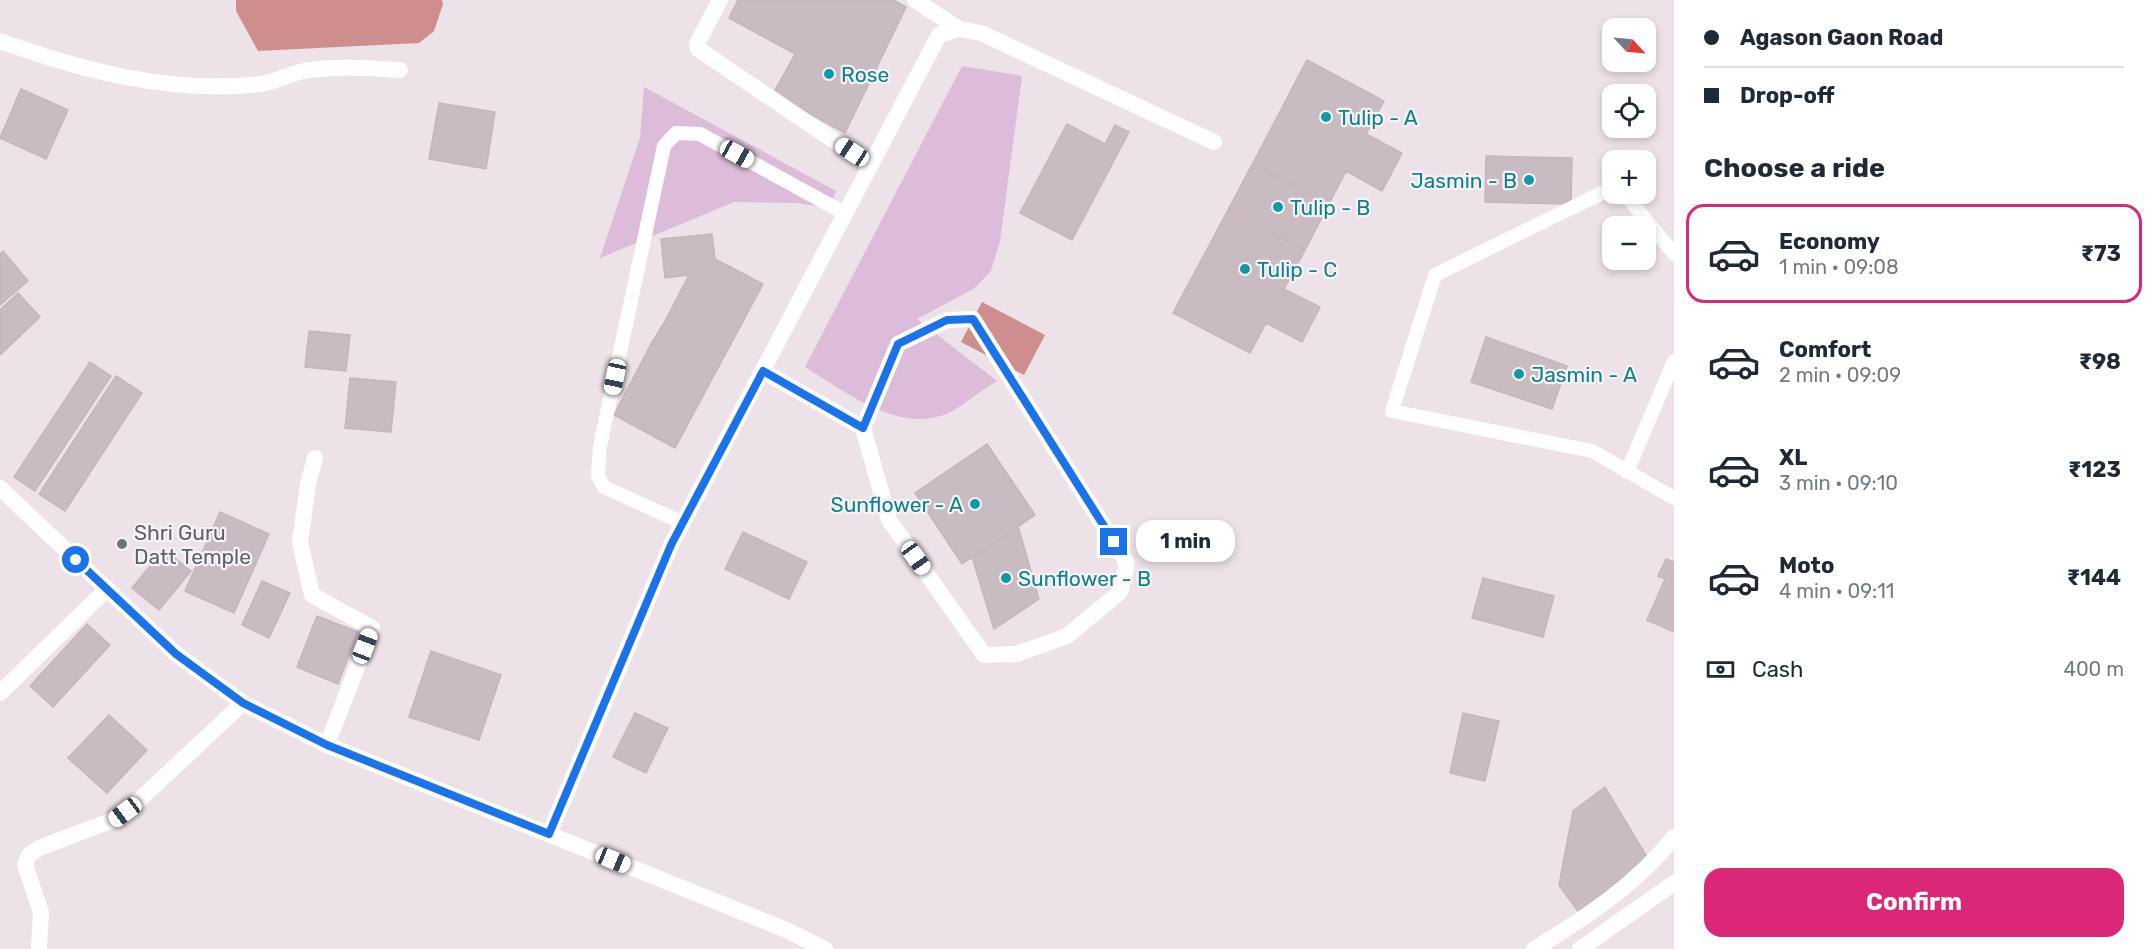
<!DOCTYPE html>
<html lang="en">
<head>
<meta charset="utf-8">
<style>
  body { margin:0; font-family:Rubik,sans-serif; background:#f6f6f7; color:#1f2937; height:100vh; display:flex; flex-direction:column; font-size:22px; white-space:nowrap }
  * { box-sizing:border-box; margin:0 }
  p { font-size:20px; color:#747a83 }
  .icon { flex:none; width:33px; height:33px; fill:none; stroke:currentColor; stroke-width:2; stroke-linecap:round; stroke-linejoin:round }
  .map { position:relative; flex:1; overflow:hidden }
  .drawer { display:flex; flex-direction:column; background:#fff; width:480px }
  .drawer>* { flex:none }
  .guide { display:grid; align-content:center; height:132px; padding:0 30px; background:#fff }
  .needle { width:39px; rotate:116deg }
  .buttons { position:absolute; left:1602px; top:18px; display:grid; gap:12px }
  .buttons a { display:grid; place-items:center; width:54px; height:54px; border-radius:12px; background:#fff; box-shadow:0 3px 9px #0003; font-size:30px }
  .end { position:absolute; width:27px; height:27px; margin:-14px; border:8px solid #1a73e8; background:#fff; box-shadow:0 0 0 3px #fff }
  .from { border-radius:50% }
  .bubble { position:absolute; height:42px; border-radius:18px; background:#fff; box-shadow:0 3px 9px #0003; font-size:20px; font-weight:700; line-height:42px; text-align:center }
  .car { position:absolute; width:18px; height:36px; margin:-18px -9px; border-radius:8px; box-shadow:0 0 4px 2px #0007; background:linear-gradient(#fff 24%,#345 0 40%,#fff 0 76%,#345 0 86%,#fff 0) }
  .guide b { display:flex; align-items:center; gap:21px; height:57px; font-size:22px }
  .guide b+b { border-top:2px solid #e0e1e3 }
  .guide i { width:15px; height:15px; background:#1f2937 }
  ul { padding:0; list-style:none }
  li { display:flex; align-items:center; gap:18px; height:99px; margin:0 12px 9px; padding:0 18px; border:3px solid transparent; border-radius:18px }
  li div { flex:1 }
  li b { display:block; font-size:22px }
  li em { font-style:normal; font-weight:700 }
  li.on { border-color:#db2777 }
  li>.icon { width:54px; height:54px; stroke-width:1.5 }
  h2 { padding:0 30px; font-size:27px; line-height:72px }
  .pay { display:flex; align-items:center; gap:15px; height:66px; padding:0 30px; font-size:22px }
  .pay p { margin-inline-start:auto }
  .button { display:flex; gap:12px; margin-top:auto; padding:12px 30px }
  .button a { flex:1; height:69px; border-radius:18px; background:#db2777; color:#fff; font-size:24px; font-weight:700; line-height:69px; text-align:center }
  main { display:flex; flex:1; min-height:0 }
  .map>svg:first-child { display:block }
  .green { fill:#dcbcd8 }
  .water { fill:#ce8e8d }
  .building { fill:#c9bbc2; stroke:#c5b5be; stroke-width:1.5 }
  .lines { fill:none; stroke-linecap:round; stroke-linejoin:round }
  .service { stroke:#fff; stroke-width:14 }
  .minor { stroke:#fff; stroke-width:16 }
  .tertiary { stroke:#fff; stroke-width:16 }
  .route { stroke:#1a73e8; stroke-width:8 }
  .culture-dot { fill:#0f9aa8; stroke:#f8f3f6; stroke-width:2 }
  .worship-dot { fill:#6b7280; stroke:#f8f3f6; stroke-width:2 }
  .labels { text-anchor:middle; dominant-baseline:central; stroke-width:4.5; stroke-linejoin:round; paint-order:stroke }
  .culture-label { font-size:21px; fill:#0d838f; stroke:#f8f3f6; text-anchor:start }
  .worship-label { font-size:21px; fill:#5b616d; stroke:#f8f3f6; text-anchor:start }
</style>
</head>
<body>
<main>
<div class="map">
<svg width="1674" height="949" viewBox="0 0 1674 949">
  <rect width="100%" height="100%" fill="#ece2e8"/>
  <path class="green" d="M 962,66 L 1022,76 L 1000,241 L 991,271 L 975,288 L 917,319 L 997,381 C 980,391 963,406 946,414 C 898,434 843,390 805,367 Z
    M 644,87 L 836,191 L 829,208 L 797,203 L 734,202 L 600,258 L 640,138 Z"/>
  <path class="water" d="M 236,0 L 442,0 L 443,4 L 434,31 L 419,43 L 258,51 L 236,11 Z
    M 982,302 L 1045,335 L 1024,375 L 961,342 Z"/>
  <path class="building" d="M 738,0 L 894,0 L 906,7 L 845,133 L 773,94 L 795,54 L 729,18 Z
    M 1307,60 L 1384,101 L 1366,134 L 1402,153 L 1382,191 L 1346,171 L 1329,204 L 1253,163 Z
    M 21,89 L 68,110 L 46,159 L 0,138 Z
    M 439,103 L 495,112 L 486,169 L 429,159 Z
    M 1067,124 L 1105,144 L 1115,125 L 1129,132 L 1072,240 L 1020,213 Z
    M 1486,156 L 1572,158 L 1571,204 L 1485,202 Z
    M 1253,163 L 1329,204 L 1305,250 L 1228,210 Z
    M 1228,210 L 1305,250 L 1284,289 L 1320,307 L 1302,342 L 1266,323 L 1250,353 L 1173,313 Z
    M 712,234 L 715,259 L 763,284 L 725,355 L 664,323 L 689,275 L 665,278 L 661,239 Z
    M 3,251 L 28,281 L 0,305 L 0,254 Z
    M 18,293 L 40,317 L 0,355 L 0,310 Z
    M 664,323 L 725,355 L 713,377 L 651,344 Z
    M 309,331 L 350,335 L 346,371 L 305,367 Z
    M 1486,337 L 1567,366 L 1552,409 L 1471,382 Z
    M 651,344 L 713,377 L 675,448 L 614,415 Z
    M 90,362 L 111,376 L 35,491 L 14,477 Z
    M 116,376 L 142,393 L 65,511 L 39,494 Z
    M 350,378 L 396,382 L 391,432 L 345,428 Z
    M 987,444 L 1035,515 L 962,564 L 915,493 Z
    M 220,512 L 269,534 L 234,613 L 185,591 Z
    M 1018,526 L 1039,599 L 994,629 L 972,557 Z
    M 743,532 L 807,562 L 789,599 L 725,569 Z
    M 164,549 L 191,571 L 159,610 L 132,588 Z
    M 1666,559 L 1674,562 L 1674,632 L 1647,620 L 1665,579 L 1658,576 Z
    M 1483,578 L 1554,596 L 1543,637 L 1472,618 Z
    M 262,581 L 290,593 L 269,638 L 242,625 Z
    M 317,616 L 358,632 L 338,684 L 297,667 Z
    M 87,624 L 110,645 L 53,707 L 30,686 Z
    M 431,651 L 501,675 L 479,740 L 409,717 Z
    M 635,713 L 668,728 L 646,773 L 613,757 Z
    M 1463,713 L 1499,721 L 1485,781 L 1450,773 Z
    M 109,715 L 147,750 L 107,793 L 68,758 Z
    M 1605,787 L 1647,857 L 1580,914 L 1559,885 L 1573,811 Z"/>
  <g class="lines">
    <path class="service" d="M 1612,188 L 1435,275 L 1392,411 L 1592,451 L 1674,498
      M 1625,194 L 1674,254
      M 1627,472 L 1674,361
      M 683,523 L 604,487 L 598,476 L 600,446 L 664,146 L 676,133 L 700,134 L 846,214"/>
    <path class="minor" d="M 720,0 L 697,44 L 698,49 L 870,165
      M 915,0 L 959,29
      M 0,41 C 83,71 171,94 260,84 C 275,82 289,74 304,71 C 335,66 368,68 400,70
      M 763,371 L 863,428 L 889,520 L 984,655 L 1017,654 L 1067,636 L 1120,592 L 1127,563 L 973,319 L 947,320 L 898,344 L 863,428
      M 315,458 L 308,484 L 300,542 L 312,595 L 372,628 L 327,745
      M 0,488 L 176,654 L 243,703 L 327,745 L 784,929 L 825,949
      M 0,693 L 107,589
      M 549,834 L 671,545 L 939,35 L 959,29 L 981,33 L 1214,142
      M 39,949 L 41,912 L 25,865 L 29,855 L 39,848 L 113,820 L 136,803 L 243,703"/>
    <path class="tertiary" d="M 1534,949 C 1585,918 1637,884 1674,837
      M 1580,949 L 1674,883"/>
  </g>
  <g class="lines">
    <path class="route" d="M 76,560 L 176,654 L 243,703 L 327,745 L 549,834 L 671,545 L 763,371 L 863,428 L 898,344 L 947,320 L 973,319 L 1114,542"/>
  </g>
  <g class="culture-dot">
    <circle cx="829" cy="74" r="6"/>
    <circle cx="1326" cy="117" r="6"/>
    <circle cx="1529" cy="180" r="6"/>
    <circle cx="1278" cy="207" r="6"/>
    <circle cx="1245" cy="269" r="6"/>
    <circle cx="1519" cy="374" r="6"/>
    <circle cx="975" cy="504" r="6"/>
    <circle cx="1006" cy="578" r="6"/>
  </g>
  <circle class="worship-dot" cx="122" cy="544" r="6"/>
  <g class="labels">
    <g class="culture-label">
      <text x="841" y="74">Rose</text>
      <text x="1338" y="117">Tulip - A</text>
      <text x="1517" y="180" text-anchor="end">Jasmin - B</text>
      <text x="1290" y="207">Tulip - B</text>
      <text x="1257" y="269">Tulip - C</text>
      <text x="1531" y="374">Jasmin - A</text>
      <text x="963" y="504" text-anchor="end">Sunflower - A</text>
      <text x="1018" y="578">Sunflower - B</text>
    </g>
    <g class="worship-label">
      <text x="134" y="532">Shri Guru<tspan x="134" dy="24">Datt Temple</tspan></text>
    </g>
  </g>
</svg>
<div class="buttons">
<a><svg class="needle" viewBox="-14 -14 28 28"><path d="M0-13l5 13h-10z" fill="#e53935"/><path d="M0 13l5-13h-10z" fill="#747a83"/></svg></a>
<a><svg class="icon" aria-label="locate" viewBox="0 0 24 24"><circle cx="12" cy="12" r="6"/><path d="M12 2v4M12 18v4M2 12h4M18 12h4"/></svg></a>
<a>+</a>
<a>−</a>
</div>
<i class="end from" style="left:76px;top:560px"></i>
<i class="end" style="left:1114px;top:542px"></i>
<div class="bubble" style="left:1136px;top:520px;width:99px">1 min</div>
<i class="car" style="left:852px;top:152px;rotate:303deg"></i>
<i class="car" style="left:737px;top:154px;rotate:119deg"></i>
<i class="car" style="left:615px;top:377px;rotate:192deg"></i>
<i class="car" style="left:916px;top:558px;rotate:145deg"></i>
<i class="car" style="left:365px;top:646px;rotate:21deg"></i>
<i class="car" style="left:125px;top:812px;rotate:233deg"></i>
<i class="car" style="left:613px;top:860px;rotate:112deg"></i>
</div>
<section class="drawer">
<div class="guide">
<b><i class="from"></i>Agason Gaon Road</b>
<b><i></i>Drop-off</b>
</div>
<h2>Choose a ride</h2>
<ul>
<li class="on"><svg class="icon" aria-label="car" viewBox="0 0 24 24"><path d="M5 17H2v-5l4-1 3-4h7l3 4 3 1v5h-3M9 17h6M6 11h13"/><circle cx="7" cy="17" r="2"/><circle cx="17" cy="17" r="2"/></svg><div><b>Economy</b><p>1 min · 09:08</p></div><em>₹73</em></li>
<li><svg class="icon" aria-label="car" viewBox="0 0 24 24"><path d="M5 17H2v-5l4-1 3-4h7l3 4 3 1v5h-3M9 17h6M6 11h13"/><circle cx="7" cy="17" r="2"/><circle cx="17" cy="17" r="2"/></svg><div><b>Comfort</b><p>2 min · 09:09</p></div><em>₹98</em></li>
<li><svg class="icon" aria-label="car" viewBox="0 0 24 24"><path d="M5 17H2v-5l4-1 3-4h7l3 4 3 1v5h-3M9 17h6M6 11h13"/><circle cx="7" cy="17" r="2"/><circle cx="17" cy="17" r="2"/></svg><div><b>XL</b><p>3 min · 09:10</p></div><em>₹123</em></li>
<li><svg class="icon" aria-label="car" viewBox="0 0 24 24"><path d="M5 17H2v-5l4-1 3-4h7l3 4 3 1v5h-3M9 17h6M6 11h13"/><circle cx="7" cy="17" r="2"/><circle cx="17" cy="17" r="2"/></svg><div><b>Moto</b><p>4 min · 09:11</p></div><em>₹144</em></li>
</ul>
<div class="pay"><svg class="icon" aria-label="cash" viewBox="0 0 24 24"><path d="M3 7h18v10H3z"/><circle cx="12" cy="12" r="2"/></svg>Cash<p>400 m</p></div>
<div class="button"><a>Confirm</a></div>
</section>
</main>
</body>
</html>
